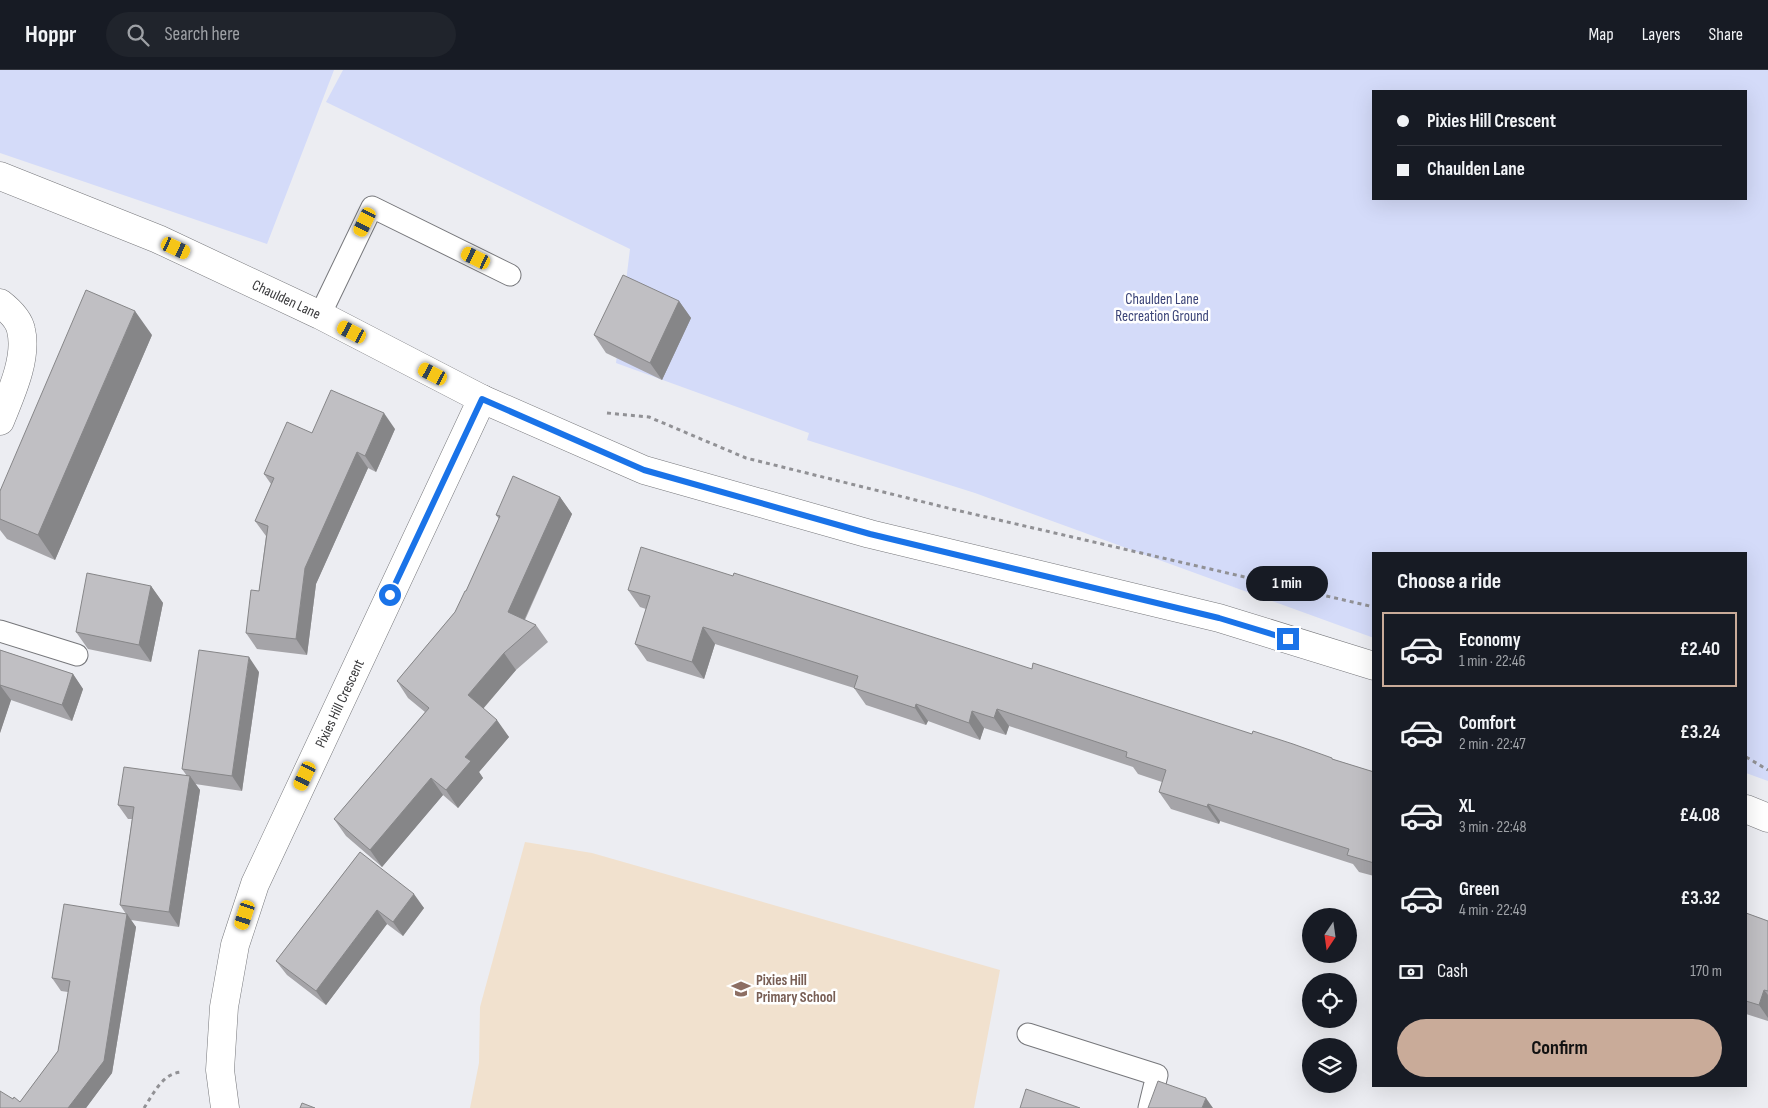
<!DOCTYPE html>
<html lang="en">
<head>
<meta charset="utf-8">
<style>
  body { margin:0; font-family:"Sofia Sans Condensed",sans-serif; background:#20242c; color:#f1f3f6; height:100vh; display:flex; flex-direction:column; font-size:19px; white-space:nowrap }
  * { box-sizing:border-box; margin:0 }
  p { font-size:16px; color:#9ea1a6 }
  .icon { flex:none; width:28px; height:28px; fill:none; stroke:currentColor; stroke-width:2; stroke-linecap:round; stroke-linejoin:round }
  .map { position:relative; flex:1; overflow:hidden }
  .details { position:absolute; left:1372px; top:482px; width:375px; height:535px; display:flex; flex-direction:column; background:#171b24; border-radius:0px; box-shadow:0 5px 20px #0002 }
  .details>* { flex:none }
  .guide { position:absolute; left:1372px; top:20px; width:375px; height:110px; border-radius:0px; box-shadow:0 5px 20px #0002; display:grid; align-content:center; height:110px; padding:0 25px; background:#171b24 }
  .needle { width:32px; rotate:193deg }
  .fabs { position:absolute; left:1302px; top:838px; display:grid; gap:10px }
  .fabs a { display:grid; place-items:center; width:55px; height:55px; border-radius:50%; background:#171b24; box-shadow:0 5px 20px #0002; font-size:25px }
  .end { position:absolute; width:22px; height:22px; margin:-11px; border:6px solid #1a73e8; background:#fff; box-shadow:0 0 0 2px #fff }
  .from { border-radius:50% }
  .bubble { position:absolute; height:35px; border-radius:18px; background:#171b24; box-shadow:0 5px 20px #0002; font-size:16px; font-weight:700; line-height:35px; text-align:center }
  .car { position:absolute; width:15px; height:30px; margin:-15px -8px; border-radius:6px; box-shadow:0 0 4px 1px #0007; background:linear-gradient(#f5c518 24%,#345 0 40%,#f5c518 0 76%,#345 0 86%,#f5c518 0) }
  .guide b { display:flex; align-items:center; gap:18px; height:48px; font-size:19px }
  .guide b+b { border-top:1px solid #363941 }
  .guide i { width:12px; height:12px; background:#f1f3f6 }
  ul { padding:0; list-style:none }
  li { display:flex; align-items:center; gap:15px; height:75px; margin:0 10px 8px; padding:0 15px; border:2px solid transparent; border-radius:0px }
  li div { flex:1 }
  li b { display:block; font-size:19px }
  li em { font-style:normal; font-weight:700 }
  li.selected { border-color:#c9ab99 }
  li>.icon { width:45px; height:45px; stroke-width:1.5 }
  h2 { padding:0 25px; font-size:22px; line-height:60px }
  .pay { display:flex; align-items:center; gap:12px; height:55px; padding:0 25px; font-size:19px }
  .pay p { margin-inline-start:auto }
  .cta { display:flex; gap:10px; margin-top:auto; padding:10px 25px }
  .cta a { flex:1; height:58px; border-radius:30px; background:#c9ab99; color:#111; font-size:20px; font-weight:700; line-height:58px; text-align:center }
  header { display:flex; align-items:center; gap:30px; box-sizing:border-box; height:70px; padding:0 25px; background:#171b24; border-bottom:1px solid #363941 }
  header strong { font-size:24px }
  nav { display:flex; gap:28px; margin-inline-start:auto; font-size:18px }
  .search { width:350px; height:45px; background:#20242c; display:flex; align-items:center; gap:12px; box-sizing:border-box; padding:0 18px; border-radius:28px; color:#9ea1a6; font-size:19px }
  .map>svg:first-child { display:block }
  .education { fill:#f1e1ce }
  .green { fill:#d4dbf9; fill-rule:evenodd }
  .lines { fill:none; stroke-linecap:round; stroke-linejoin:round }
  .lane-casing { stroke:#76777b; stroke-width:23 }
  .street-casing { stroke:#76777b; stroke-width:29 }
  .path { stroke:#919195; stroke-width:3; stroke-dasharray:4 4; stroke-linecap:butt }
  .lane { stroke:#fff; stroke-width:21 }
  .street { stroke:#fff; stroke-width:28 }
  .wall { fill:#a5a4a8 }
  .shaded-wall { fill:#868688 }
  .building { fill:#c0bfc3; stroke:#868688 }
  .route { stroke:#1a73e8; stroke-width:6 }
  .labels { text-anchor:middle; dominant-baseline:central; stroke-width:5; stroke-linejoin:round; paint-order:stroke }
  .street-label { font-size:15px; fill:#39393b; stroke:#fff }
  .park-label { font-size:15px; fill:#3b4478; stroke:#fff }
  .education-label { font-size:15px; font-weight:bold; fill:#785e54; stroke:#fff; text-anchor:start }
</style>
</head>
<body>
<header>
<strong>Hoppr</strong>
<div class="search"><svg class="icon" aria-label="search" viewBox="0 0 24 24"><circle cx="10" cy="10" r="6"/><path d="M15 15l6 6"/></svg>Search here</div>
<nav><a>Map</a><a>Layers</a><a>Share</a></nav>
</header>
<div class="map">
<svg width="1768" height="1038" viewBox="0 0 1768 1038">
  <rect width="100%" height="100%" fill="#ecedf2"/>
  <path class="education" d="M 525,772 L 592,783 L 1000,900 L 974,1038 L 470,1038 L 479,993 L 480,937 Z"/>
  <path class="green" d="M 0,0 L 334,0 L 267,174 L 0,83 Z
    M 343,0 L 1768,0 L 1768,711 L 1746,703 L 1746,484 L 1374,484 L 1374,568 L 975,423 L 807,370 L 809,363 L 616,293 L 630,179 L 326,32 ZM 1374,21 L 1746,21 L 1746,129 L 1374,129 Z"/>
  <g class="lines">
    <g class="lane-casing">
      <path id="lane" d="M 320,245 L 372,137 L 510,205
        M 0,561 L 77,585
        M 1028,964 L 1157,1005 L 1149,1038"/>
    </g>
    <g class="street-casing">
      <g id="street">
        <path id="s1" d="M 0,106 L 158,169 L 320,245 L 482,329 L 644,400 L 870,464 L 1219,548 L 1374,596"/>
        <path d="M 0,233 C 9,240 19,249 21,260 C 28,288 10,326 0,351"/>
        <path d="M 1746,739 L 1768,748"/>
        <path id="s2" d="M 225,1038 L 220,1000 L 224,937 L 235,875 L 255,814 L 482,329"/>
      </g>
    </g>
    <path class="path" d="M 607,343 L 649,347 L 746,388 L 960,441 L 1374,537
      M 1746,687 L 1768,700
      M 144,1038 C 154,1023 163,1002 183,1002"/>
    <use href="#lane" class="lane"/>
    <use href="#street" class="street"/>
  </g>
  <path class="wall" d="M 679,231 L 691,248 L 662,310 L 606,283 L 594,265 Z
    M 152,265 L 55,490 L 7,469 L 0,460 L 0,421 Z
    M 395,359 L 376,402 L 368,398 L 316,514 L 307,585 L 257,579 L 246,563 L 259,521 L 266,466 L 255,451 L 271,414 L 264,404 Z
    M 560,427 L 572,444 L 525,550 L 536,555 L 548,572 L 516,600 L 483,639 L 509,667 L 479,702 L 483,708 L 458,738 L 443,725 L 382,797 L 346,766 L 334,749 L 425,642 L 408,628 L 397,611 L 455,542 L 466,521 L 499,449 L 496,445 Z
    M 151,516 L 163,533 L 151,592 L 88,579 L 76,562 Z
    M 628,520 L 1032,599 L 1252,664 L 1374,702 L 1374,806 L 1359,802 L 1353,794 L 1220,751 L 1219,754 L 1171,739 L 1159,722 L 1162,712 L 1138,704 L 1133,697 L 1009,656 L 1006,665 L 984,658 L 980,670 L 928,651 L 926,655 L 866,635 L 854,618 L 715,574 L 704,609 L 647,591 L 635,574 L 646,539 L 640,537 Z
    M 0,580 L 73,604 L 83,619 L 72,651 L 11,630 L 0,663 Z
    M 259,602 L 242,721 L 195,714 L 200,720 L 179,857 L 131,850 L 136,857 L 112,1003 L 86,1038 L 0,1038 L 20,1032 L 58,981 L 68,922 L 61,921 L 52,908 L 126,844 L 120,835 L 132,749 L 128,749 L 118,735 L 187,706 L 182,699 Z
    M 360,782 L 424,838 L 403,866 L 387,854 L 326,935 L 287,905 L 276,891 Z
    M 1746,843 L 1768,851 L 1768,951 L 1746,944 Z"/>
  <path class="shaded-wall" d="M 679,231 L 691,248 L 662,310 L 650,293 Z
    M 135,241 L 152,265 L 55,490 L 38,465 Z
    M 384,343 L 395,359 L 376,402 L 365,386 Z
    M 357,382 L 368,398 L 316,514 L 307,585 L 296,569 L 305,498 Z
    M 560,427 L 572,444 L 520,559 L 508,542 Z
    M 151,516 L 163,533 L 151,592 L 139,575 Z
    M 703,557 L 715,574 L 704,609 L 692,592 Z
    M 504,583 L 516,600 L 480,642 L 468,625 Z
    M 249,587 L 259,602 L 242,721 L 232,706 Z
    M 73,604 L 83,619 L 72,651 L 62,635 Z
    M 0,615 L 11,630 L 0,663 Z
    M 916,634 L 928,651 L 926,655 L 915,638 Z
    M 997,639 L 1009,656 L 1006,665 L 994,648 Z
    M 972,641 L 984,658 L 980,670 L 969,653 Z
    M 497,650 L 509,667 L 479,702 L 483,708 L 458,738 L 446,720 L 465,687 Z
    M 190,706 L 200,720 L 179,857 L 169,842 Z
    M 431,708 L 443,725 L 382,797 L 370,780 Z
    M 1208,734 L 1220,751 L 1219,754 L 1207,737 Z
    M 414,824 L 424,838 L 403,866 L 393,852 Z
    M 377,840 L 387,854 L 326,935 L 316,921 Z
    M 127,844 L 136,857 L 112,1003 L 86,1038 L 68,1038 Z
    M 1764,920 L 1768,925 L 1768,948 L 1759,935 Z
    M 1206,1028 L 1213,1038 L 1202,1038 Z"/>
  <path class="building" d="M 623,205 L 679,231 L 650,293 L 594,265 Z
    M 86,220 L 135,241 L 38,465 L 0,449 L 0,421 Z
    M 331,320 L 384,343 L 365,386 L 357,382 L 305,498 L 296,569 L 246,563 L 251,520 L 259,521 L 268,456 L 255,451 L 274,408 L 264,404 L 287,352 L 312,363 Z
    M 513,406 L 560,427 L 508,542 L 536,555 L 504,583 L 468,625 L 497,650 L 465,687 L 471,691 L 446,720 L 431,708 L 370,780 L 334,749 L 429,638 L 397,611 L 455,542 L 465,521 L 466,521 L 500,446 L 496,445 Z
    M 641,477 L 733,506 L 734,503 L 1032,599 L 1033,593 L 1252,664 L 1253,661 L 1293,674 L 1332,688 L 1332,689 L 1374,702 L 1374,793 L 1347,785 L 1349,779 L 1208,734 L 1207,737 L 1159,722 L 1166,700 L 1126,687 L 1127,682 L 997,639 L 994,648 L 972,641 L 969,653 L 916,634 L 915,638 L 854,618 L 858,606 L 703,557 L 692,592 L 635,574 L 650,526 L 628,520 Z
    M 87,503 L 151,516 L 139,575 L 76,562 Z
    M 0,580 L 73,604 L 62,635 L 0,615 L 0,617 Z
    M 199,580 L 249,587 L 232,706 L 182,699 Z
    M 124,697 L 190,706 L 169,842 L 120,835 L 134,737 L 118,735 Z
    M 360,782 L 414,824 L 393,852 L 377,840 L 316,921 L 276,891 Z
    M 64,834 L 127,844 L 104,991 L 68,1038 L 0,1038 L 0,1021 L 13,1029 L 14,1027 L 20,1032 L 58,981 L 70,911 L 52,908 Z
    M 1746,843 L 1768,851 L 1768,921 L 1764,920 L 1759,935 L 1746,931 Z
    M 1158,1011 L 1206,1028 L 1202,1038 L 1148,1038 Z
    M 1026,1019 L 1080,1038 L 1020,1038 Z
    M 302,1033 L 315,1038 L 300,1038 Z"/>
  <g class="lines">
    <path class="route" d="M 390,525 L 482,329 L 644,400 L 870,464 L 1219,548 L 1288,569"/>
  </g>
  <defs>
    <g id="school-bare" transform="scale(1.5)"><path d="M0-5L7-2L0 1L-7-2ZM-4 1L0 2.5L4 1V4Q0 6-4 4Z" fill="#8d6e63" stroke="#fff" stroke-width="2.5" paint-order="stroke"/></g>
  </defs>
  <g fill-rule="evenodd">
    <use href="#school-bare" x="741" y="919"/>
  </g>
  <g class="labels">
    <g class="street-label">
      <text stroke="none"><textPath href="#s1" startOffset="312">Chaulden Lane</textPath></text>
      <text stroke="none"><textPath href="#s2" startOffset="428">Pixies Hill Crescent</textPath></text>
    </g>
    <g class="park-label">
      <text x="1162" y="229">Chaulden Lane<tspan x="1162" dy="17">Recreation Ground</tspan></text>
    </g>
    <g class="education-label">
      <text x="756" y="910">Pixies Hill<tspan x="756" dy="17">Primary School</tspan></text>
    </g>
  </g>
</svg>
<div class="fabs">
<a><svg class="needle" viewBox="-14 -14 28 28"><path d="M0-13l5 13h-10z" fill="#e53935"/><path d="M0 13l5-13h-10z" fill="#9ea1a6"/></svg></a>
<a><svg class="icon" aria-label="locate" viewBox="0 0 24 24"><circle cx="12" cy="12" r="6"/><path d="M12 2v4M12 18v4M2 12h4M18 12h4"/></svg></a>
<a><svg class="icon" aria-label="layers" viewBox="0 0 24 24"><path d="M12 4l9 5-9 5-9-5zM3 14l9 5 9-5"/></svg></a>
</div>
<i class="end from" style="left:390px;top:525px"></i>
<i class="end" style="left:1288px;top:569px"></i>
<div class="bubble" style="left:1246px;top:496px;width:82px">1 min</div>
<i class="car" style="left:365px;top:152px;rotate:206deg"></i>
<i class="car" style="left:176px;top:178px;rotate:115deg"></i>
<i class="car" style="left:476px;top:188px;rotate:296deg"></i>
<i class="car" style="left:352px;top:262px;rotate:297deg"></i>
<i class="car" style="left:433px;top:304px;rotate:297deg"></i>
<i class="car" style="left:305px;top:706px;rotate:205deg"></i>
<i class="car" style="left:245px;top:845px;rotate:198deg"></i>
<div class="guide">
<b><i class="from"></i>Pixies Hill Crescent</b>
<b><i></i>Chaulden Lane</b>
</div>
<section class="details">
<h2>Choose a ride</h2>
<ul>
<li class="selected"><svg class="icon" aria-label="car" viewBox="0 0 24 24"><path d="M5 17H2v-5l4-1 3-4h7l3 4 3 1v5h-3M9 17h6M6 11h13"/><circle cx="7" cy="17" r="2"/><circle cx="17" cy="17" r="2"/></svg><div><b>Economy</b><p>1 min · 22:46</p></div><em>£2.40</em></li>
<li><svg class="icon" aria-label="car" viewBox="0 0 24 24"><path d="M5 17H2v-5l4-1 3-4h7l3 4 3 1v5h-3M9 17h6M6 11h13"/><circle cx="7" cy="17" r="2"/><circle cx="17" cy="17" r="2"/></svg><div><b>Comfort</b><p>2 min · 22:47</p></div><em>£3.24</em></li>
<li><svg class="icon" aria-label="car" viewBox="0 0 24 24"><path d="M5 17H2v-5l4-1 3-4h7l3 4 3 1v5h-3M9 17h6M6 11h13"/><circle cx="7" cy="17" r="2"/><circle cx="17" cy="17" r="2"/></svg><div><b>XL</b><p>3 min · 22:48</p></div><em>£4.08</em></li>
<li><svg class="icon" aria-label="car" viewBox="0 0 24 24"><path d="M5 17H2v-5l4-1 3-4h7l3 4 3 1v5h-3M9 17h6M6 11h13"/><circle cx="7" cy="17" r="2"/><circle cx="17" cy="17" r="2"/></svg><div><b>Green</b><p>4 min · 22:49</p></div><em>£3.32</em></li>
</ul>
<div class="pay"><svg class="icon" aria-label="cash" viewBox="0 0 24 24"><path d="M3 7h18v10H3z"/><circle cx="12" cy="12" r="2"/></svg>Cash<p>170 m</p></div>
<div class="cta"><a>Confirm</a></div>
</section>
</div>
</body>
</html>
